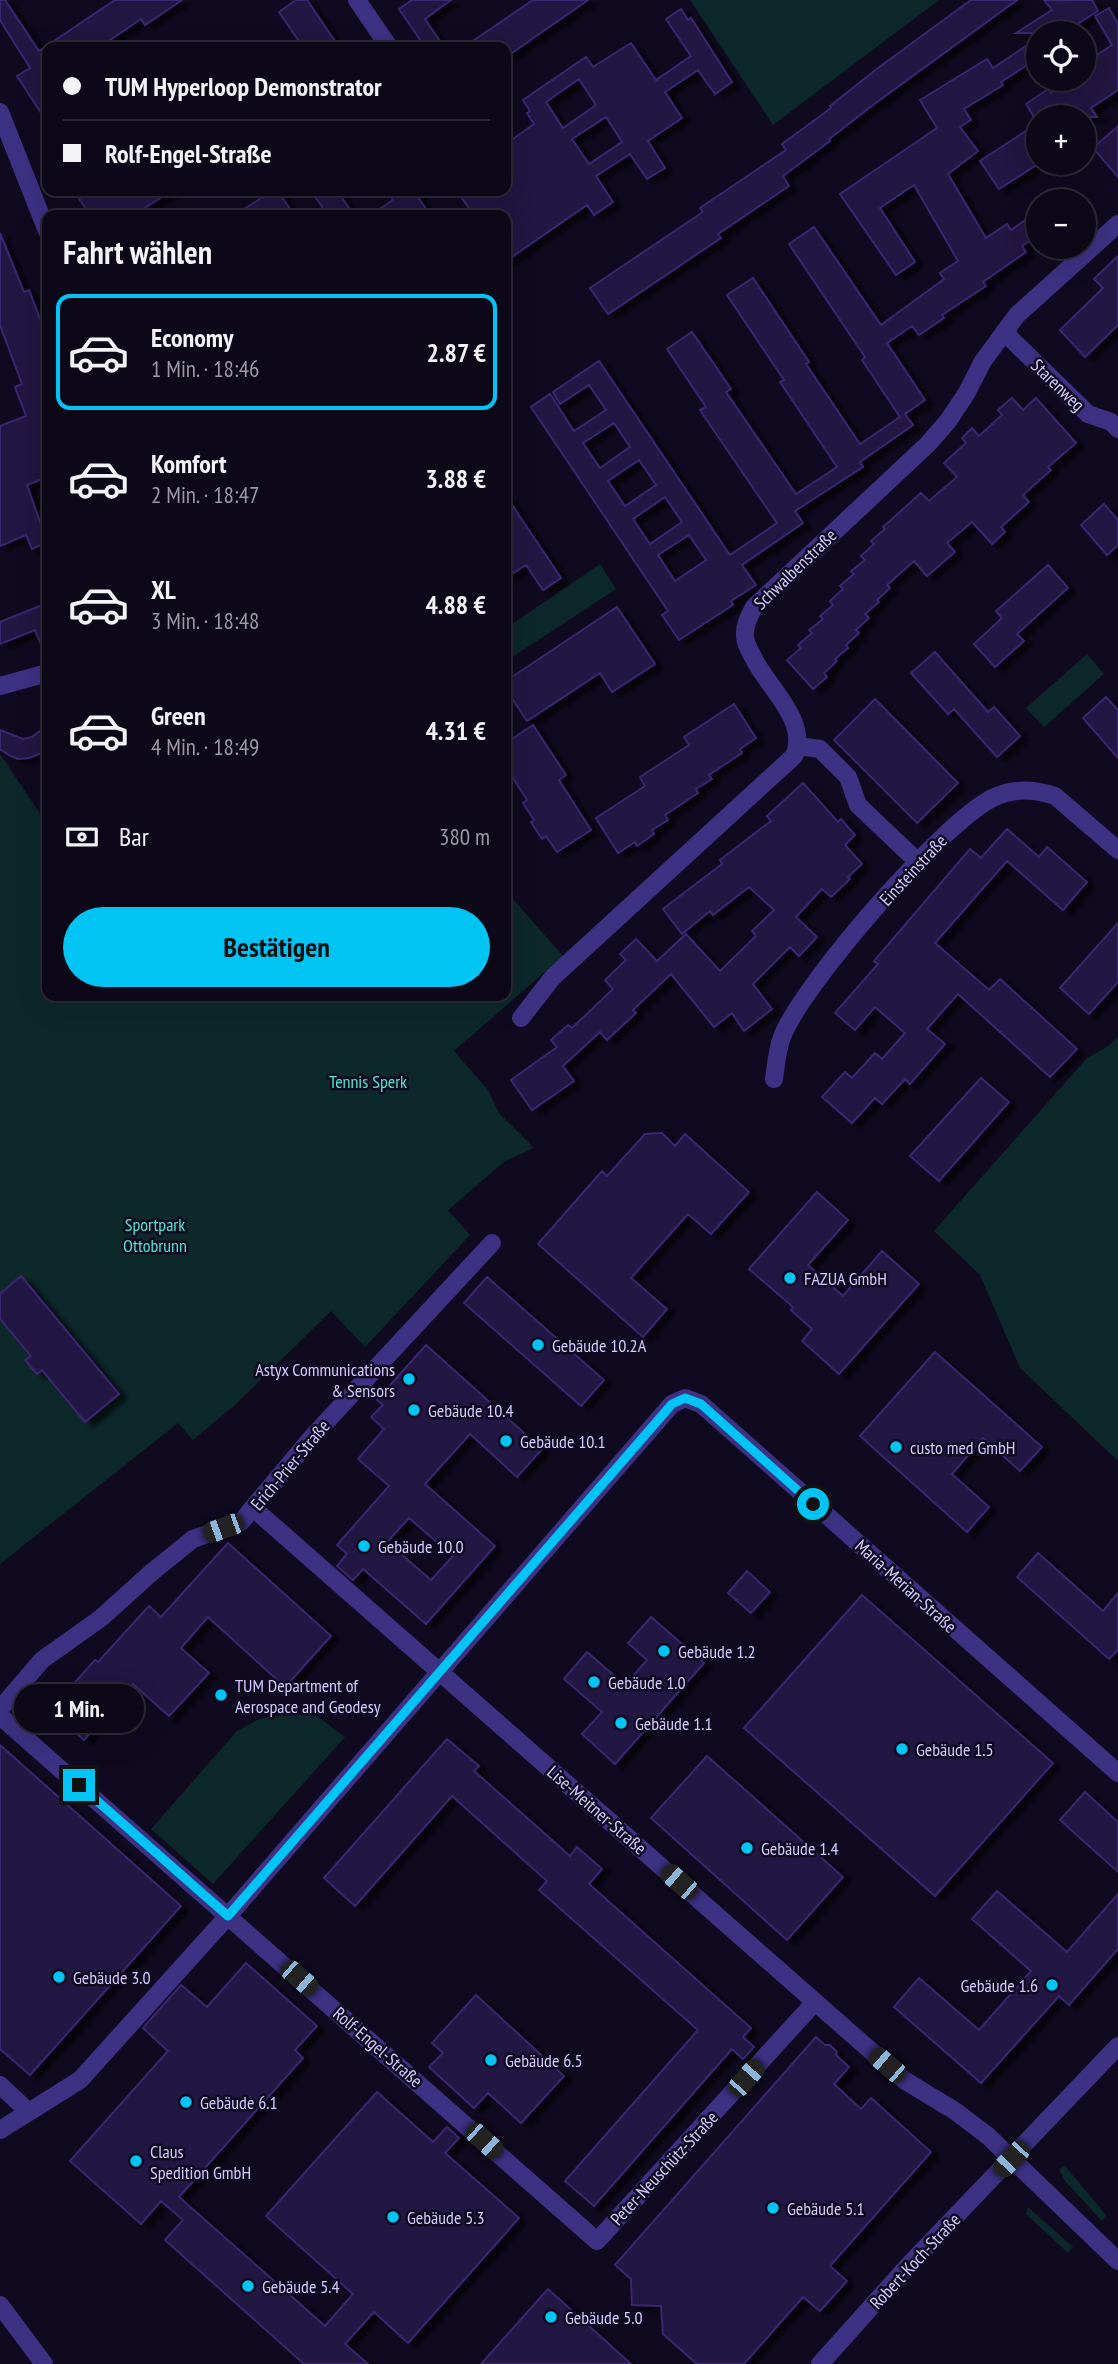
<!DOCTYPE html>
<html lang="de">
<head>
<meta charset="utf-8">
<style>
  body { margin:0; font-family:"PT Sans Narrow",sans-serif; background:#1a1625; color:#f1f3f6; height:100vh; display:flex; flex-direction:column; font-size:26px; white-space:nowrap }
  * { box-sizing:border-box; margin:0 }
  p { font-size:23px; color:#9a9aa2 }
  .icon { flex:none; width:38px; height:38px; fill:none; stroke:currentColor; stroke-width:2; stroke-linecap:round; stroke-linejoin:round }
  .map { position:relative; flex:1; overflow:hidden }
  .drawer { position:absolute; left:42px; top:210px; width:469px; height:791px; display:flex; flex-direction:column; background:#0c0818; border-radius:14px; box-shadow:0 7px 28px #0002,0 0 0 2px #2c2937 }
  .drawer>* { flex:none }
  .hud { position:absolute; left:42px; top:42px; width:469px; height:154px; border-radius:14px; box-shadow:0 7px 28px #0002,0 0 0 2px #2c2937; display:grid; align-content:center; height:154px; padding:0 21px; background:#0c0818 }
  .controls { position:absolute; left:1026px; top:21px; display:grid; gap:14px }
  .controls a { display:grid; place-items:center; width:70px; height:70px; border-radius:50%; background:#0c0818; box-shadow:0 7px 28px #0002,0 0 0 2px #2c2937; font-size:35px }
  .end { position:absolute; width:32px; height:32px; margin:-16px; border:9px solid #00c5f4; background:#111; box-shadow:0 0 0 4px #111 }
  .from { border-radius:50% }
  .bubble { position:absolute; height:49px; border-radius:24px; background:#0c0818; box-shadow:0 7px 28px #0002,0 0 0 2px #2c2937; font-size:23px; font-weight:700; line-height:49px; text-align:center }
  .car { position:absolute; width:21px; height:42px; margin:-21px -10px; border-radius:9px; box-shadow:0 0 5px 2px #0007; background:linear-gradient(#222 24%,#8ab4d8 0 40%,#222 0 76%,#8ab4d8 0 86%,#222 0) }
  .hud b { display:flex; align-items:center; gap:24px; height:66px; font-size:26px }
  .hud b+b { border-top:2px solid #2c2937 }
  .hud i { width:18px; height:18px; background:#f1f3f6 }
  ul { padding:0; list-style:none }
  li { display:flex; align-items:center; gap:21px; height:116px; margin:0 14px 10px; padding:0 7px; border:4px solid transparent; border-radius:14px }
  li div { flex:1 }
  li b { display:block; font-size:26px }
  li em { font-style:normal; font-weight:700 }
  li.selected { border-color:#00c5f4 }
  li>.icon { width:63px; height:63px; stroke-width:1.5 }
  h2 { padding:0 21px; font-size:32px; line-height:84px }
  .pay { display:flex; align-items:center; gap:18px; height:77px; padding:0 21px; font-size:26px }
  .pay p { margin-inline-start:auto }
  .cta { display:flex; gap:14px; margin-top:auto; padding:14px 21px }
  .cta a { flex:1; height:80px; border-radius:42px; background:#00c5f4; color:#111; font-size:28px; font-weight:700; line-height:80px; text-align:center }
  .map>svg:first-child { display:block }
  .green { fill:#0d282a }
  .building { fill:#221542; stroke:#3b2570; stroke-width:2; fill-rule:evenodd; filter:url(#shadow) }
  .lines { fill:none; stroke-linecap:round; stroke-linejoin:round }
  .minor { stroke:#3c3183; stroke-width:18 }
  .route { stroke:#00c5f4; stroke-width:9 }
  .poi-dot { fill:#00c5f4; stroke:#100a20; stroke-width:2.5 }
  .labels { text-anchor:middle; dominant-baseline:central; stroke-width:5; stroke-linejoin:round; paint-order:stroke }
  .street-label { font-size:18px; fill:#d4c9ff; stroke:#100a20 }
  .park-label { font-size:18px; fill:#4be9d1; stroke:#100a20 }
  .poi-label { font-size:18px; fill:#d4c9ff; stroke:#100a20; text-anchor:start }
</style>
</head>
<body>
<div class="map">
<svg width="1118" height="2364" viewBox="0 0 1118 2364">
  <defs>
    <filter id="shadow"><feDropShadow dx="8" dy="4.5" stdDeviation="2" flood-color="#0009"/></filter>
  </defs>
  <rect width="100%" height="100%" fill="#100a20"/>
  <path class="green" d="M 690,0 L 939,0 L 773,125 Z
    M 600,564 L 616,589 L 506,661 L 506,628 Z
    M 1087,654 L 1104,674 L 1044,727 L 1026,708 Z
    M 0,754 L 47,824 L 47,996 L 506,996 L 506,905 L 513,899 L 563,956 L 454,1051 L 488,1090 L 499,1113 L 534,1148 L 505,1161 L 448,1210 L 470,1235 L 365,1347 L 331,1311 L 235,1405 L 193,1440 L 178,1423 L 0,1564 Z
    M 1118,1037 L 1118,1461 L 1020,1368 L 980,1275 L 934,1231 L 1087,1058 L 1107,1047 Z
    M 288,1714 L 317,1716 L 345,1737 L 213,1884 L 151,1829 L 237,1731 L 259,1719 Z
    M 1065,2166 L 1106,2215 L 1102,2221 L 1065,2181 L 1059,2169 Z
    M 1028,2207 L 1073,2247 L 1068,2253 L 1026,2214 Z"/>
  <path class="building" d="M 0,0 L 5,0 L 39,51 L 115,0 L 182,0 L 145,25 L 141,19 L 100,47 L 47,47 L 47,122 L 17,76 L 30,68 L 0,20 Z
    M 296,0 L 307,0 L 339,47 L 303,47 L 279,12 Z
    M 412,0 L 451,0 L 425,19 L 444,47 L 425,47 L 399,9 Z
    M 533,0 L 588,0 L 506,57 L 506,47 L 464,47 Z
    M 971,0 L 1017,0 L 877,102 L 829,139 L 830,141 L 783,176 L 789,186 L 718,234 L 721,238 L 608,314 L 590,288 L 703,212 L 700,208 L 786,150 L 782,144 L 831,108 L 830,106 L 878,68 Z
    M 1044,0 L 1092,0 L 1098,11 L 1063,33 L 1016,33 L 1052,10 Z
    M 1109,8 L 1118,24 L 1118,90 L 1091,108 L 1097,117 L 1034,117 L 1026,104 L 1048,89 L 1051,93 L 1072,79 L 1083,79 L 1083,64 L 1112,45 L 1095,16 Z
    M 681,9 L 688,20 L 691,18 L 732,82 L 715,94 L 698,70 L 665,92 L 682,118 L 648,141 L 665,168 L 647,179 L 630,154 L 596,176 L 613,202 L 594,215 L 587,205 L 506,261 L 506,215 L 474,215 L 457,191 L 506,191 L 506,144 L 534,124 L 527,113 L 530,111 L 523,100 L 586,57 L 593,67 L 631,43 L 656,80 L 691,56 L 666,19 ZM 579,79 L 596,105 L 563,128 L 546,102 ZM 606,117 L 622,142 L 589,164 L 572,139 Z
    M 1038,38 L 1038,58 L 1001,82 L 1003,85 L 964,109 L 971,120 L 960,127 L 978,151 L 948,174 L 986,238 L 1007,224 L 1011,230 L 1038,211 L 1038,235 L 1022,246 L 1026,252 L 983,282 L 986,286 L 942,315 L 944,318 L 919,335 L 912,326 L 887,343 L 925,400 L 905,414 L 913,425 L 860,462 L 863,467 L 795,511 L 803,523 L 742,565 L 756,585 L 731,601 L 733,605 L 679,640 L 662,615 L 668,611 L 531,407 L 550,394 L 574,431 L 606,410 L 589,385 L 560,404 L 553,392 L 599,361 L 730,555 L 777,523 L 700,410 L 706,407 L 667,349 L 692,332 L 731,389 L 726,392 L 796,494 L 837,467 L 780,382 L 784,380 L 727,295 L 753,278 L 809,362 L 806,364 L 860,444 L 900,417 L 862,360 L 865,357 L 789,244 L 814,227 L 881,325 L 944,279 L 940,273 L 958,261 L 914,185 L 880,208 L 915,262 L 896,275 L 840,194 L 937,128 L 920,100 L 987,59 L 993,68 ZM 614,423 L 630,447 L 600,468 L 583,443 ZM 639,460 L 656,485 L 625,506 L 608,481 ZM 665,497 L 682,522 L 650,544 L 633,519 ZM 689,535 L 706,560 L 675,581 L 658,555 Z
    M 1038,123 L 1038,164 L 999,189 L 980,161 Z
    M 1118,126 L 1118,177 L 1093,148 Z
    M 74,191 L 171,191 L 134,215 L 90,215 Z
    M 272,191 L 278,191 L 294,215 L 235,215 Z
    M 326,191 L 337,191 L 354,215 L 328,215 L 316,198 Z
    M 387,191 L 414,191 L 430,215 L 371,215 L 393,200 Z
    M 0,233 L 24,292 L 29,290 L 47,337 L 47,477 L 27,485 L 47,542 L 32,549 L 26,535 L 0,546 L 0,426 L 26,416 L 15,387 L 22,384 L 0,325 Z
    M 1118,256 L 1118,325 L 1085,357 L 1060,330 L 1103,288 L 1094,279 Z
    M 1012,398 L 1023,410 L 1036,398 L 1076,443 L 1048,467 L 1051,470 L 1023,495 L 1029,502 L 1001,527 L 1005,532 L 992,544 L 972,522 L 947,543 L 955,552 L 927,576 L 914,561 L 887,585 L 890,588 L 877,600 L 879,602 L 865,614 L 869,618 L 856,630 L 859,633 L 846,645 L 848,648 L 835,659 L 837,661 L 824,673 L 827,677 L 813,689 L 787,660 L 801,648 L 798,645 L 812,633 L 809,630 L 823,619 L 820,616 L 833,605 L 830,601 L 843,589 L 840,586 L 854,574 L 851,571 L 865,560 L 861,556 L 874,544 L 871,541 L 885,529 L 883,527 L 921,493 L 929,501 L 957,477 L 944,463 L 966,443 L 962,438 L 972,428 L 979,436 L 1002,415 L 998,410 Z
    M 506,496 L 561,578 L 543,590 L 526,565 L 506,578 Z
    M 1104,504 L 1118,520 L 1118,545 L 1107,555 L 1081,525 Z
    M 1048,565 L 1068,588 L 1017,634 L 1024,641 L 995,667 L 974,644 L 1002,618 L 996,611 Z
    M 47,603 L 47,659 L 35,630 L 0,644 L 0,622 Z
    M 617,607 L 655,664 L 612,692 L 600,673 L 527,721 L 506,689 L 506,681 Z
    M 935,652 L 988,712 L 994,707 L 1020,736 L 997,757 L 954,709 L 948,714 L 911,673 Z
    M 1106,697 L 1118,710 L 1118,758 L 1083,718 Z
    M 875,699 L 958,783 L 917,823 L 834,740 Z
    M 734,704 L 756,738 L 740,749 L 742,753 L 709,775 L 712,779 L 696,789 L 698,793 L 665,815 L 668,820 L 652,830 L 654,834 L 637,846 L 635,842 L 618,853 L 596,818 L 645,786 L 640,777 L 689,745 L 684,737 Z
    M 533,725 L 566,775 L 559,780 L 591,830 L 557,852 L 546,836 L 542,839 L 531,822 L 534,820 L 523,803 L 527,800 L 506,767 L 506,743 Z
    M 0,730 L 23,739 L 32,737 L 40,731 L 47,742 L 47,751 L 29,758 L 18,759 L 9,755 L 0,749 Z
    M 803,783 L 838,822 L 841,819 L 855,835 L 845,845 L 862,864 L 848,877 L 850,879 L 831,897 L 822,889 L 796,917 L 817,937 L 799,956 L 790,947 L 753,984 L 772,1009 L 744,1031 L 732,1013 L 714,1027 L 671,974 L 633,1010 L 636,1013 L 607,1040 L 600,1032 L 563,1066 L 574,1081 L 532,1110 L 511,1080 L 557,1047 L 551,1040 L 568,1025 L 572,1028 L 613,989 L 605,980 L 626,960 L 620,954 L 636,939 L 657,961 L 686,934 L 720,971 L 756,936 L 752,931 L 774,910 L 749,887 L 713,915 L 710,911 L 682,934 L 663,909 L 722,864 L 720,860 L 771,821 L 767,816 Z
    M 1007,829 L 1039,857 L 1047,847 L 1087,882 L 1063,910 L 1007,861 L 935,943 L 989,990 L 1000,979 L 1077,1049 L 1050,1077 L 958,994 L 927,1029 L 945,1044 L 910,1084 L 905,1079 L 882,1104 L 875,1098 L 852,1123 L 822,1097 L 845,1072 L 852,1078 L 875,1053 L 882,1059 L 905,1033 L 875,1007 L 855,1030 L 835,1013 L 878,964 L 874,961 L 970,849 L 981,858 Z
    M 1118,923 L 1118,982 L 1089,1014 L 1060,988 Z
    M 981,1078 L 1009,1102 L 939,1181 L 910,1156 Z
    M 662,1133 L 675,1146 L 685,1134 L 749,1192 L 711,1234 L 688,1214 L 631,1278 L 667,1309 L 643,1337 L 538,1244 L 602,1171 L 607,1176 L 645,1134 Z
    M 817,1192 L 848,1220 L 808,1265 L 843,1296 L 882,1251 L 919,1284 L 839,1374 L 802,1341 L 812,1329 L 791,1310 L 793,1307 L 749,1269 Z
    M 21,1276 L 119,1394 L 85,1422 L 42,1370 L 37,1374 L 25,1360 L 31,1356 L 0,1319 L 0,1294 Z
    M 487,1277 L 604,1380 L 581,1406 L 464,1303 Z
    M 426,1345 L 542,1449 L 517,1477 L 470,1434 L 425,1484 L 495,1546 L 426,1624 L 363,1569 L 353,1580 L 337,1566 L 347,1554 L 337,1545 L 389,1486 L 358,1459 L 384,1429 L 371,1417 L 383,1405 L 377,1400 ZM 409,1518 L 453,1556 L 431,1580 L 387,1542 Z
    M 935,1352 L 1042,1447 L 1020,1471 L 983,1438 L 952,1474 L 989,1507 L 967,1532 L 860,1436 Z
    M 228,1543 L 331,1636 L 285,1687 L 208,1617 L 181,1648 L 209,1673 L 169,1716 L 133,1684 L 84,1740 L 50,1710 L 95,1660 L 98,1662 L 149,1606 L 161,1617 Z
    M 1038,1553 L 1103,1611 L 1118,1593 L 1118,1650 L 1109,1659 L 1017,1577 Z
    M 747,1571 L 770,1592 L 751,1613 L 728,1593 Z
    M 862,1595 L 1053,1763 L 935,1896 L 744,1728 Z
    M 651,1617 L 704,1663 L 615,1764 L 582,1734 L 602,1712 L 564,1679 L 587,1652 L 625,1685 L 647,1660 L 628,1643 Z
    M 447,1739 L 479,1766 L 474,1771 L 570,1856 L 577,1847 L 602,1869 L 589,1884 L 751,2028 L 743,2037 L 754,2047 L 743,2059 L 732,2049 L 594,2206 L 565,2181 L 698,2030 L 539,1890 L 547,1881 L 452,1796 L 355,1906 L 324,1878 Z
    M 0,1745 L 181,1906 L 30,2075 L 0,2049 Z
    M 707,1756 L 843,1877 L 787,1940 L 651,1818 Z
    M 1085,1792 L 1118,1822 L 1118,1872 L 1060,1820 Z
    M 997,1891 L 1067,1952 L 1118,1894 L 1118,1949 L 1069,2005 L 1059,1996 L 981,2083 L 894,2007 L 919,1978 L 979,2030 L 1031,1971 L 972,1919 Z
    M 246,1963 L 317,2026 L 295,2050 L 303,2058 L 179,2197 L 325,2326 L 353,2294 L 266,2216 L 377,2092 L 433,2142 L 447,2127 L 459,2138 L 445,2153 L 519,2218 L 408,2343 L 374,2312 L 345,2344 L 368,2364 L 304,2364 L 165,2240 L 183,2220 L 161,2201 L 141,2224 L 70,2161 L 168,2051 L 143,2028 L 181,1985 L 207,2007 Z
    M 476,1995 L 564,2076 L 521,2123 L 488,2093 L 474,2108 L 429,2067 L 443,2053 L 432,2043 Z
    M 816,2037 L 825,2045 L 830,2045 L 837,2052 L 836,2055 L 849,2067 L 834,2084 L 861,2109 L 871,2098 L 931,2152 L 830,2266 L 847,2281 L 820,2311 L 803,2297 L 744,2364 L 697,2364 L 663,2334 L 661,2306 L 632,2305 L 631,2279 L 615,2265 Z
    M 548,2289 L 631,2364 L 481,2364 Z"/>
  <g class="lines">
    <path class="minor" d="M 357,0 L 389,47
      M 0,112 L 47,231
      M 1004,332 L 1088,414 L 1111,422 L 1118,429
      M 0,686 L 47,673
      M 798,746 L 820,749 L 848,777 L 858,805 L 918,862
      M 521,1018 L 553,977 L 794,756 C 809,721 769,689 754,659 C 750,651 744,642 745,633 C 745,623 750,615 754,607 L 928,444 L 948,421 L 966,394 L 983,361 L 1017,315 L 1118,224
      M 774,1079 C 776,1065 777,1050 782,1037 C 801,986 948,815 997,796 C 1016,788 1037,790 1055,796 L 1118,850
      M 253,1508 L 904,2080 L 955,2111 L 988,2136 L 1118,2261
      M 0,1709 L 42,1660 L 101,1618 L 152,1572 L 193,1539 L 241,1522 L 313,1436 L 492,1243
      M 0,1716 L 597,2241 L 815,2002
      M 0,2085 L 29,2112
      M 0,2130 L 80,2080 L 228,1916 L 672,1404 L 685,1398 L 701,1404 L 1118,1773
      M 0,2305 L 44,2364
      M 820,2364 L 906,2268 L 1118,2046"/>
  </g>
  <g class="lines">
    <path class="route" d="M 79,1785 L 228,1916 L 672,1404 L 685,1398 L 701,1404 L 813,1504"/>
  </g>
  <g class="poi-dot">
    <circle cx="790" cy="1278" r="7"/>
    <circle cx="538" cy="1345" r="7"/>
    <circle cx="409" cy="1379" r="7"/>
    <circle cx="414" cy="1410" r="7"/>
    <circle cx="506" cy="1441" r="7"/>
    <circle cx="896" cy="1447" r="7"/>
    <circle cx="364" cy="1546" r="7"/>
    <circle cx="664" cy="1651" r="7"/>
    <circle cx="594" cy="1682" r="7"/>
    <circle cx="221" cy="1695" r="7"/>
    <circle cx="621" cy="1723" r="7"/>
    <circle cx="902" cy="1749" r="7"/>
    <circle cx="747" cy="1848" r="7"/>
    <circle cx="59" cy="1977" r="7"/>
    <circle cx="1052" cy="1985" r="7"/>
    <circle cx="491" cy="2060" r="7"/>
    <circle cx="186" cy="2102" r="7"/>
    <circle cx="136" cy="2161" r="7"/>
    <circle cx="773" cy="2208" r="7"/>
    <circle cx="393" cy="2217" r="7"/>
    <circle cx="248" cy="2286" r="7"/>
    <circle cx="551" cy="2317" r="7"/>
  </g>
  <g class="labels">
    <g class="street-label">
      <text transform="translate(1058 385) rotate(44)">Starenweg</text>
      <text transform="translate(795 569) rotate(-44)">Schwalbenstraße</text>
      <text transform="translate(913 870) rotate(-47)">Einsteinstraße</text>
      <text transform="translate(290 1465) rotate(-50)">Erich-Prier-Straße</text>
      <text transform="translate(906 1586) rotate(42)">Maria-Merian-Straße</text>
      <text transform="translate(597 1810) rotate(41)">Lise-Meitner-Straße</text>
      <text transform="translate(378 2047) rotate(41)">Rolf-Engel-Straße</text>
      <text transform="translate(664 2168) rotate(-47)">Peter-Neuschütz-Straße</text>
      <text transform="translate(915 2261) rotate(-47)">Robert-Koch-Straße</text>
    </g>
    <g class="park-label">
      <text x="368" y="1081">Tennis Sperk</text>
      <text x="155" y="1224">Sportpark<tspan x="155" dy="21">Ottobrunn</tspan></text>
    </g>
    <g class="poi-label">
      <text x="804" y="1278">FAZUA GmbH</text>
      <text x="552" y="1345">Gebäude 10.2A</text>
      <text x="395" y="1369" text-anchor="end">Astyx Communications<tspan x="395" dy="21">&amp; Sensors</tspan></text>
      <text x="428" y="1410">Gebäude 10.4</text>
      <text x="520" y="1441">Gebäude 10.1</text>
      <text x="910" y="1447">custo med GmbH</text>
      <text x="378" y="1546">Gebäude 10.0</text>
      <text x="678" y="1651">Gebäude 1.2</text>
      <text x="608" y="1682">Gebäude 1.0</text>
      <text x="235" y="1685">TUM Department of<tspan x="235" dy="21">Aerospace and Geodesy</tspan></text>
      <text x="635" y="1723">Gebäude 1.1</text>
      <text x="916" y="1749">Gebäude 1.5</text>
      <text x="761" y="1848">Gebäude 1.4</text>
      <text x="73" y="1977">Gebäude 3.0</text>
      <text x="1038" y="1985" text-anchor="end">Gebäude 1.6</text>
      <text x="505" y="2060">Gebäude 6.5</text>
      <text x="200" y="2102">Gebäude 6.1</text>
      <text x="150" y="2151">Claus<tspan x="150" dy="21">Spedition GmbH</tspan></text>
      <text x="787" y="2208">Gebäude 5.1</text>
      <text x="407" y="2217">Gebäude 5.3</text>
      <text x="262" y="2286">Gebäude 5.4</text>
      <text x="565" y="2317">Gebäude 5.0</text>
    </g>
  </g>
</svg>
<div class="controls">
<a><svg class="icon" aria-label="locate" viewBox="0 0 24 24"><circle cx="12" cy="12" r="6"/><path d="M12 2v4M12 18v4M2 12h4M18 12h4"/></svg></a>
<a>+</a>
<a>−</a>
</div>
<i class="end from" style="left:813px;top:1504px"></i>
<i class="end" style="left:79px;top:1785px"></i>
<div class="bubble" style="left:14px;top:1684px;width:130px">1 Min.</div>
<i class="car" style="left:223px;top:1528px;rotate:250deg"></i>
<i class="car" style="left:679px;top:1882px;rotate:311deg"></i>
<i class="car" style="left:299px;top:1978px;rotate:131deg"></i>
<i class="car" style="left:887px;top:2065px;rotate:311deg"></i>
<i class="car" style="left:746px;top:2078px;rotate:42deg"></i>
<i class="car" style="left:484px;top:2141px;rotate:132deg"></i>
<i class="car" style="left:1011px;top:2159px;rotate:224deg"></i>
<div class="hud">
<b><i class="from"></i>TUM Hyperloop Demonstrator</b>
<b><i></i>Rolf-Engel-Straße</b>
</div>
<section class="drawer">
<h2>Fahrt wählen</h2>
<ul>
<li class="selected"><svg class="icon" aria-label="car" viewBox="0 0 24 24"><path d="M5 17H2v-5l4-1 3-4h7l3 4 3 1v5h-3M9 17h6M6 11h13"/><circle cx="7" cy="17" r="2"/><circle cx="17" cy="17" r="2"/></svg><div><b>Economy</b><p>1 Min. · 18:46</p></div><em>2.87 €</em></li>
<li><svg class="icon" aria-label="car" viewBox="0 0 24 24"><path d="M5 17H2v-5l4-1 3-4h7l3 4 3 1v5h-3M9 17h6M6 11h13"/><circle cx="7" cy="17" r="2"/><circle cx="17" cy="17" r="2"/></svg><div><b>Komfort</b><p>2 Min. · 18:47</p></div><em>3.88 €</em></li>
<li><svg class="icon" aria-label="car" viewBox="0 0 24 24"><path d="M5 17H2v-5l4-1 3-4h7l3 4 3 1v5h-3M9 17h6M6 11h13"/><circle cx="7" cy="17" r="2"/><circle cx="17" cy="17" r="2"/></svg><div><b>XL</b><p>3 Min. · 18:48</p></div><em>4.88 €</em></li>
<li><svg class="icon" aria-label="car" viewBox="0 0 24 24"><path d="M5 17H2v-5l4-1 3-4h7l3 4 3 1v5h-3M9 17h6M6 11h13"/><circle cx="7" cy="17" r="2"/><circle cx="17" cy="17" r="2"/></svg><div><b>Green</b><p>4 Min. · 18:49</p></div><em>4.31 €</em></li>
</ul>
<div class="pay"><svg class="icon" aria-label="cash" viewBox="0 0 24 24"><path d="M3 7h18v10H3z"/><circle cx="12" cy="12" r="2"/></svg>Bar<p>380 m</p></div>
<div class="cta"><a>Bestätigen</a></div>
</section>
</div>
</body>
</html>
